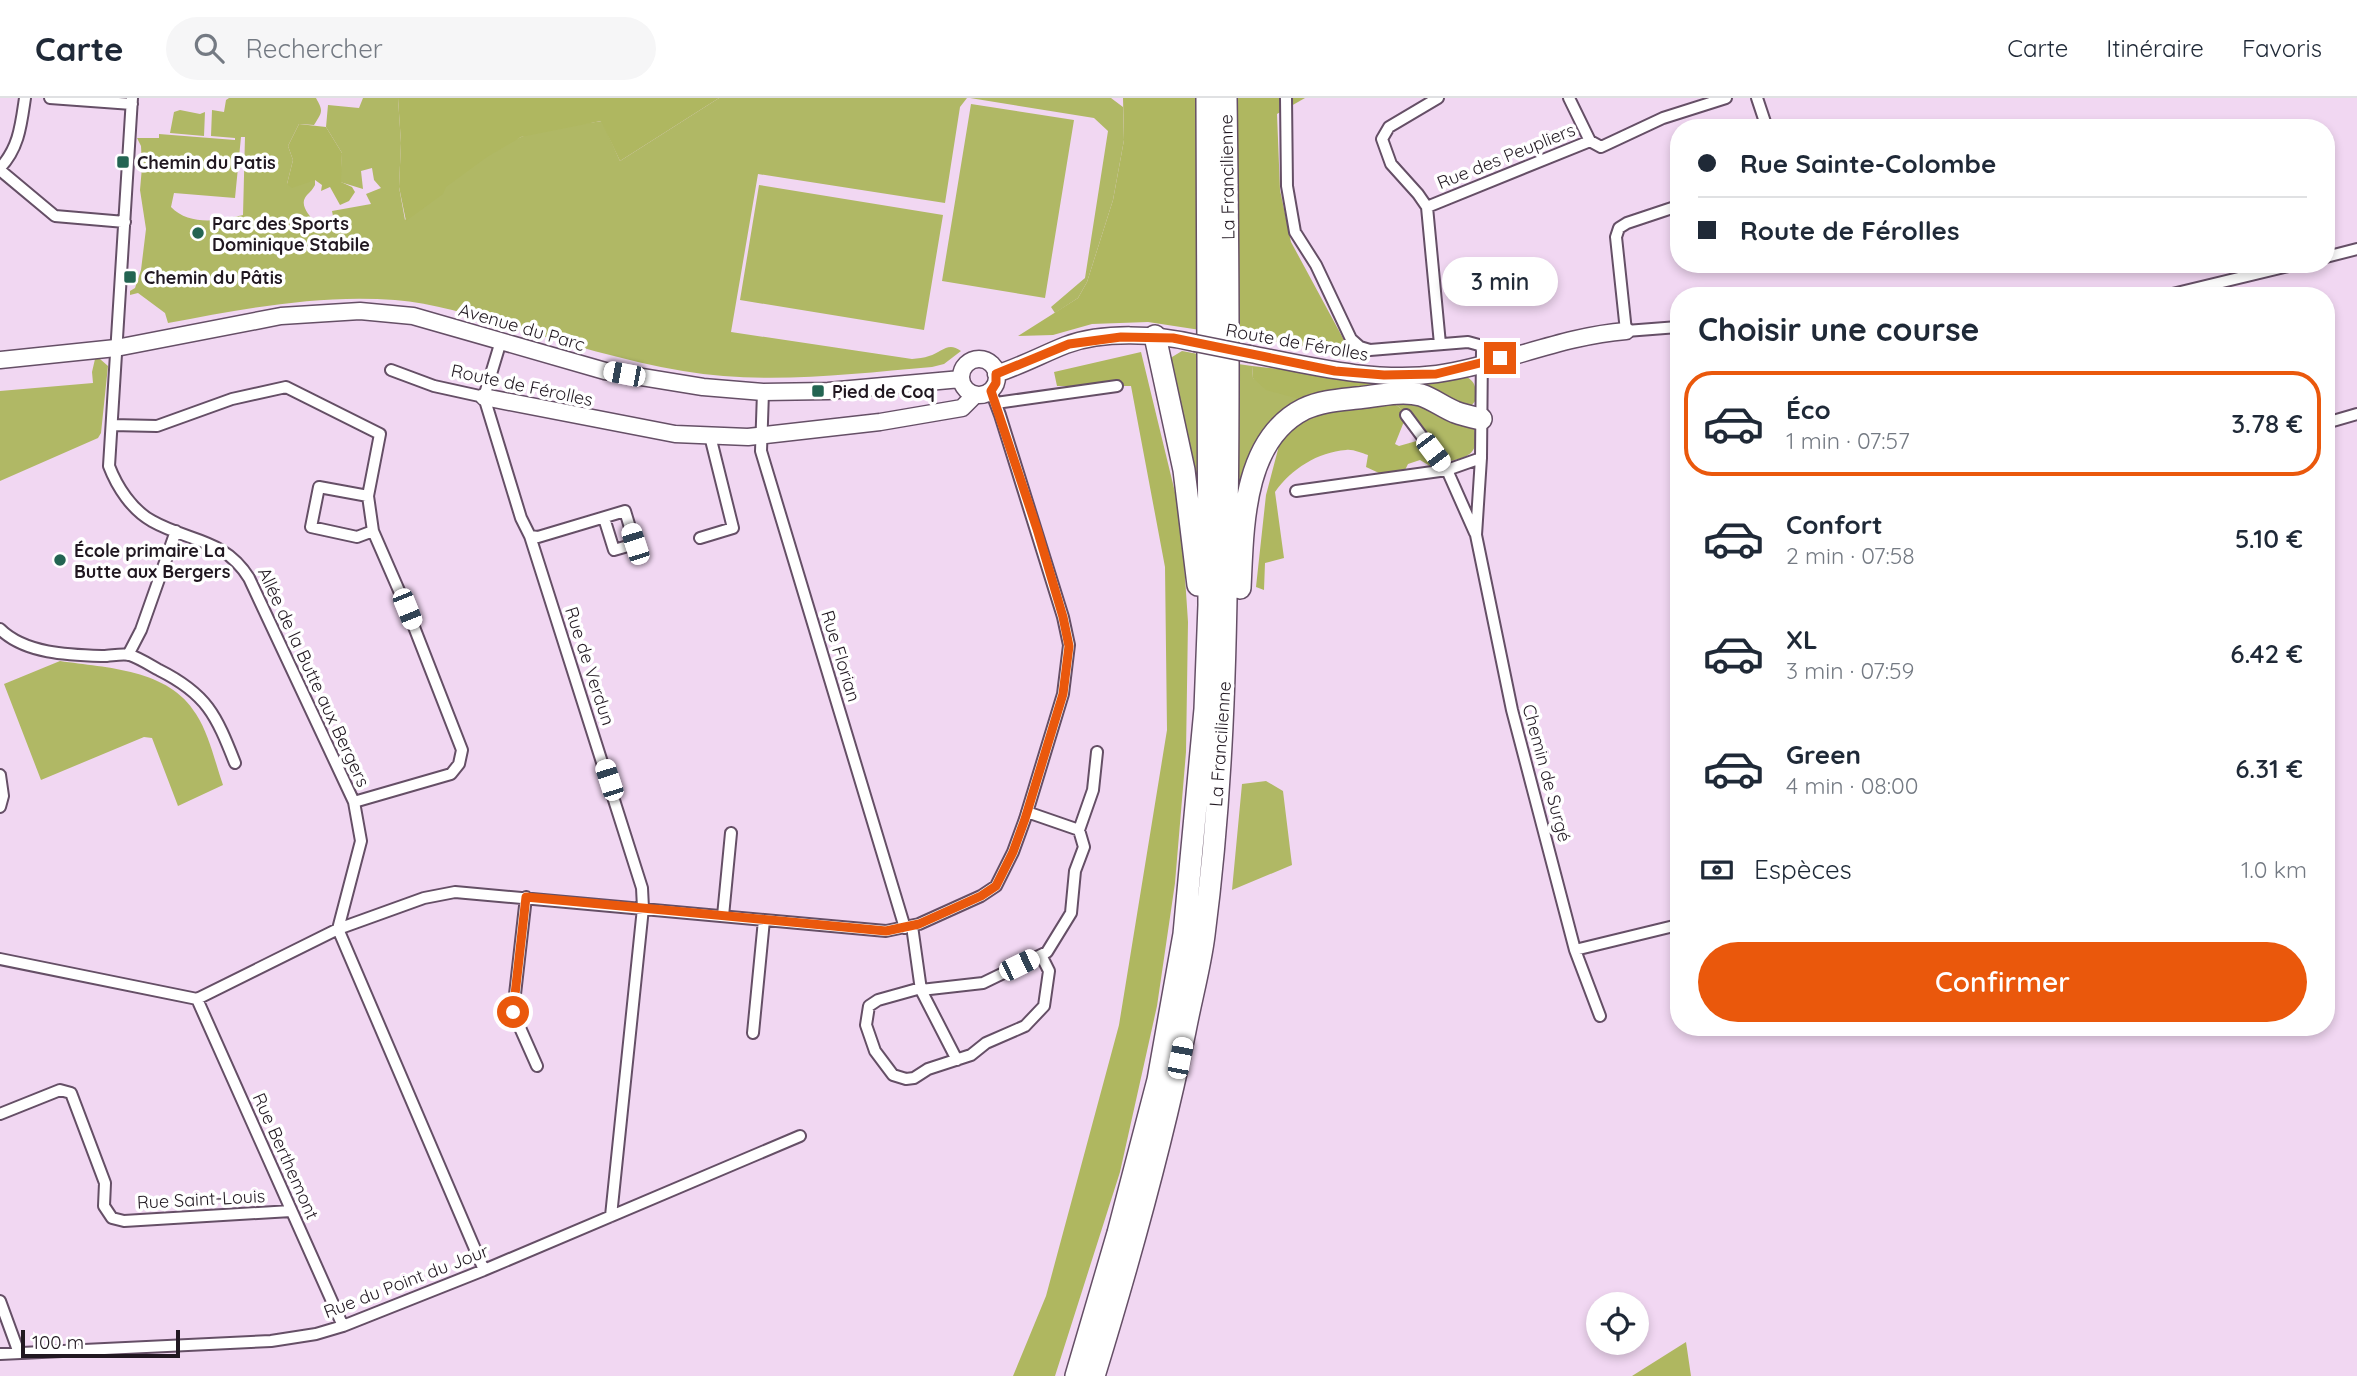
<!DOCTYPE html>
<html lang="fr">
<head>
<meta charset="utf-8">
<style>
  body { margin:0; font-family:Quicksand,sans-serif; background:#f6f6f7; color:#1f2937; height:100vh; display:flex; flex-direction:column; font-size:26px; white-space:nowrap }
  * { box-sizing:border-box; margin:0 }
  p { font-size:23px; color:#747a83 }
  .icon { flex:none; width:38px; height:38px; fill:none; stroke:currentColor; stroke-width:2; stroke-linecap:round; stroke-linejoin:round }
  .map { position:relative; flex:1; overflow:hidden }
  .drawer { position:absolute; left:1670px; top:189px; width:665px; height:749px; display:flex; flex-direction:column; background:#fff; border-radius:28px; box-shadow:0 4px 10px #0003 }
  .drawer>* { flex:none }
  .guide { position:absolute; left:1670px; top:21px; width:665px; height:154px; border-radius:28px; box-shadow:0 4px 10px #0003; display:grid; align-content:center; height:154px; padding:0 28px; background:#fff }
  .controls { position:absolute; left:1586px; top:1194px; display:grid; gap:14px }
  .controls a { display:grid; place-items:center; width:63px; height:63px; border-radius:50%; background:#fff; box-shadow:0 4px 10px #0003; font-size:35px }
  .scale { position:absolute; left:21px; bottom:18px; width:159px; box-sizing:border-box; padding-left:7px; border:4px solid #211821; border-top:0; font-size:19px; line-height:24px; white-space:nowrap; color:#211821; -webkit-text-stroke:5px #fff; paint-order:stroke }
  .end { position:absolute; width:32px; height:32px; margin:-16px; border:9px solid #ea580c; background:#fff; box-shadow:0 0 0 4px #fff }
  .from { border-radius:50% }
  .bubble { position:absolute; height:49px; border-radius:24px; background:#fff; box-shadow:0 4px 10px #0003; font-size:23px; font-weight:600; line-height:49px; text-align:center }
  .car { position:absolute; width:21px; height:42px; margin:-21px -10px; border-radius:9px; box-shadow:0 0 5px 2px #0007; background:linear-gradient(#fff 24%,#345 0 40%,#fff 0 76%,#345 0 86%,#fff 0) }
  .guide b { display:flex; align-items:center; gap:24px; height:66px; font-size:26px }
  .guide b+b { border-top:2px solid #e0e1e3 }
  .guide i { width:18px; height:18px; background:#1f2937 }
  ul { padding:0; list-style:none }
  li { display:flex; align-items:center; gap:21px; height:105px; margin:0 14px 10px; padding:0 14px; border:4px solid transparent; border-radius:28px }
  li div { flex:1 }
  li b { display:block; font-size:26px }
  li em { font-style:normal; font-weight:600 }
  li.active { border-color:#ea580c }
  li>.icon { width:63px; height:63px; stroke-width:1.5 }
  h2 { padding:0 28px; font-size:32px; line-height:84px }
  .pay { display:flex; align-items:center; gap:18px; height:77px; padding:0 28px; font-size:26px }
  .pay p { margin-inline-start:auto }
  .action { display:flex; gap:14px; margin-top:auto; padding:14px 28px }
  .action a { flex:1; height:80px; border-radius:42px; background:#ea580c; color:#fff; font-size:28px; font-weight:600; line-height:80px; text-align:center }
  header { display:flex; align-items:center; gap:42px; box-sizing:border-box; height:98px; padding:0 35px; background:#fff; border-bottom:2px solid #e0e1e3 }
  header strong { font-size:33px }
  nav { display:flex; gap:38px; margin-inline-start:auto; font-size:24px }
  .search { width:490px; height:63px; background:#f6f6f7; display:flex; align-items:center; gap:18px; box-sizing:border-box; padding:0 24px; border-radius:38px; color:#747a83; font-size:26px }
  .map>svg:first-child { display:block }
  .green { fill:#b0b865; fill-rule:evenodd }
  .forest { fill:#afb760 }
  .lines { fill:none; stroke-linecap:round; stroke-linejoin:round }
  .street-casing { stroke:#654f66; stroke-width:14 }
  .secondary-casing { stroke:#654f66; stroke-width:19 }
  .highway-casing { stroke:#654f66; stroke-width:24 }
  .street { stroke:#fff; stroke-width:10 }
  .secondary { stroke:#fff; stroke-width:16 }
  .highway { stroke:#fff; stroke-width:21 }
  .secondary-bridge-casing { stroke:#654f66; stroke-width:19; stroke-linecap:butt }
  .secondary-bridge { stroke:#fff; stroke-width:16 }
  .route { stroke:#ea580c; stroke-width:9 }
  .poi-dot { fill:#236452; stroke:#fff; stroke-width:2.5 }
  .labels { text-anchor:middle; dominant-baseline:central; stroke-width:7; stroke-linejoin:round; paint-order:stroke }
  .street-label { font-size:18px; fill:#211821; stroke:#fff }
  .poi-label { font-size:18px; font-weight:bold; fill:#211821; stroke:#fff; text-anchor:start }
</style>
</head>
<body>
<header>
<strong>Carte</strong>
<div class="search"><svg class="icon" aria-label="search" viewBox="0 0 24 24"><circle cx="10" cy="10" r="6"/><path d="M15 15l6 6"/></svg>Rechercher</div>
<nav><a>Carte</a><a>Itinéraire</a><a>Favoris</a></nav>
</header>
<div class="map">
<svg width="2357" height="1278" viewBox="0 0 2357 1278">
  <rect width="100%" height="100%" fill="#f1d7f2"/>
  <path class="green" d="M 229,0 L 316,0 C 323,13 323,13 314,27 L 299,26 L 288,48 L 293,62 L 287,86 L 315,81 L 315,87 C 313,91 310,94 307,97 C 298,107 310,117 314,124 L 334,123 L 332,113 L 371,106 L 366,96 L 381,90 L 374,82 L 372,70 L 361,73 L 363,91 L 340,84 L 342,55 L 326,29 L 328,7 L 359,10 L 363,0 L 398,0 L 401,45 L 399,89 L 405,122 C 438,95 482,54 521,39 C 545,29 576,27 602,23 L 620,63 L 719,0 L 967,0 L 960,9 L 945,105 L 758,76 L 731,234 L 912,261 C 918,260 924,260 929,258 C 942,254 948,243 961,253 L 944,266 L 932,269 C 850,276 765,287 683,273 C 624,263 566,245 508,228 C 472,217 433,205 395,202 C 318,196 244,211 168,225 L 165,215 L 138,195 L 130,197 L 130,193 L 135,190 L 141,172 L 146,131 L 140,92 L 142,69 L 141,48 L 137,40 L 159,40 L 159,36 L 235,42 L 235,40 L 211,38 L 212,12 L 224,14 L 226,2 ZM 241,39 L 245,39 L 243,117 C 220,123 189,128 171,109 L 174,95 L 235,100 Z
    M 970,0 L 1111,0 L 1123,9 L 1124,42 L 1113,102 L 1087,184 L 1078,200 L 1055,215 L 1051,209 L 1085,180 L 1108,33 L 1094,20 Z
    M 971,6 L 1074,22 L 1045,200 L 942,183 Z
    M 180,12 L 200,16 L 205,14 L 204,38 L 170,35 L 174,14 Z
    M 759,87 L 943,117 L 924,232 L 740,202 Z
    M 1182,253 L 1198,256 L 1198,443 L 1168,267 L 1172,259 Z
    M 95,261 L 100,261 L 108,268 L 101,335 L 98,340 L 0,383 L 0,293 L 93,285 L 92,274 Z
    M 1238,266 L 1252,268 L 1253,280 L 1310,304 L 1296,311 L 1238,416 Z
    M 1462,277 C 1476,282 1476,289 1476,302 L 1468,312 L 1377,289 L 1375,282 Z
    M 1391,303 L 1415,303 L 1474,329 C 1478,351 1475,358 1450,363 L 1413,318 L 1403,326 L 1404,313 Z
    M 60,563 C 107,570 169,571 196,616 C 209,636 215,664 223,687 L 178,708 L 152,640 L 144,639 L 41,682 L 4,586 Z
    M 1266,683 L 1283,693 L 1292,767 L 1232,792 L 1242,686 Z"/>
  <path class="forest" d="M 398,0 L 719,0 L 620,63 L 601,23 L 521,39 L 487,59 L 446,89 L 443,96 L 406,123 L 399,89 L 401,45 Z
    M 1123,0 L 1305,0 L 1277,16 L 1280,92 L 1291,144 L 1351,255 L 1148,224 L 1092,226 L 1053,237 L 1018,238 L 1078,200 L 1087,184 L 1113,102 L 1124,42 Z
    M 299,26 L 326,29 L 342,55 L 341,84 L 352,89 L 355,94 L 349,103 L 340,107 L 330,89 L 321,93 L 322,87 L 315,82 L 292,90 L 287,86 L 293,62 L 288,48 Z
    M 1141,254 L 1181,419 L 1188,524 L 1186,654 L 1175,785 L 1157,908 L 1120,1074 L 1055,1278 L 1013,1278 L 1046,1198 L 1119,927 L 1167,632 L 1165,469 L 1131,288 L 1057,288 L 1054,274 Z
    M 1252,268 L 1375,282 L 1377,289 L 1310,304 L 1266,292 L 1253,280 Z
    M 1391,303 L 1404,313 L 1403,326 L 1395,346 L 1399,348 L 1420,342 L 1435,364 L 1430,368 L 1420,362 L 1408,366 L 1405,372 L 1379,375 L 1366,369 L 1368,357 C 1361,355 1353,351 1346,352 C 1318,354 1291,371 1275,394 L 1284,460 L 1265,465 L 1264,492 L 1256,489 L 1266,397 L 1281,340 L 1305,316 Z
    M 1686,1244 L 1691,1278 L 1632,1278 Z"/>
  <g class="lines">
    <g class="street-casing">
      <path id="street" d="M 50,0 L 132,6
        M 132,0 L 109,368 C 117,389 132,412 152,423 C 189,444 224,440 249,480 L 354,704 L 361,743 L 338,831 L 484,1172
        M 1286,0 L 1287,88 L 1295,134 L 1316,167 L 1351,241 L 1360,249 L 1370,252 L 1468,244 L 1479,247 L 1482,251 L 1481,360 L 1476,437 L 1512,612 L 1575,852 L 1600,918
        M 1438,0 L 1389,29 L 1382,41 L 1391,66 L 1418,96 L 1427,109 L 1440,246
        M 1569,0 L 1590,43
        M 1757,0 L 1767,30
        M 0,70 C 19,50 21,27 25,0
        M 0,72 L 55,118 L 125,124
        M 1678,108 L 1627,125 L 1619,130 L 1616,139 L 1626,233 L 1678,229
        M 1427,109 L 1590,43 L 1601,49 L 1663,20 L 1726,0
        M 2326,159 L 2357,151
        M 2164,198 L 2297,166
        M 501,243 L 484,299 L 521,420 L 530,438 L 642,790 L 643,810 L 611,1118
        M 391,272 L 434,288 L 484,299
        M 763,294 L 761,353 L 905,830
        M 996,305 L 1117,288
        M 1406,317 L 1447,372 L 1475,435
        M 2326,325 L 2357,316
        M 112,327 L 157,328 L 232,301 L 286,289 L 380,336 L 368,398 L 373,433 L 407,511 L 462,652 L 459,666 L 451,676 L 354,704
        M 1296,393 L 1447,372 L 1481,360
        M 368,398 L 319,389 L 311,429 L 357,439 L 373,433
        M 530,438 L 538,439 L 625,413 L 635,446 L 614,452 L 604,420
        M 700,440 L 733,430 L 710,338
        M 0,531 C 25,556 70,557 103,558 C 111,558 122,555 130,557 C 139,560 150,567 159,572 C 207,596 216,617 235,665
        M 128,557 L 141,532 L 176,433
        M 0,677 L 3,698 L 0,709
        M 1079,732 L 1093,692 L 1097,654
        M 526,799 L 513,914 L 537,968
        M 723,818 L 731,735
        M 912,828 L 921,892 L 957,962
        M 1575,852 L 1678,827
        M 0,861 L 197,901 L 338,831 L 424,800 L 455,794 L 886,833 L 919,826 L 981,798 L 996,788 L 1013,754 L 1025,721 L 1063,596 L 1069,547 L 1063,519 L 1000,317 L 991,293
        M 921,890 L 878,902 L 869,908 L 866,927 L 875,953 L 893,977 L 906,981 L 914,980 L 928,971 L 971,957 L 986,945 L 1025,928 L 1044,908 L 1049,873 L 1041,857
        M 921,892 L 983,885 L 1047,854 L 1071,815 L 1075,773 L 1084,749 L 1079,732 L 1027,714
        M 197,901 L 343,1228
        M 753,935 L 764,822
        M 0,1016 L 60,992 L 71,995 L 105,1085 L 104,1108 L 112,1120 L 124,1123 L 291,1113
        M 0,1203 L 19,1255
        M 0,1256 L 271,1243 L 316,1236 L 343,1228 L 484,1172 L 800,1038"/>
    </g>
    <g class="secondary-casing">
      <path id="secondary" d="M 1250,256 C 1311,268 1375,284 1437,276 C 1501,267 1561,238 1626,233
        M961 279a18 18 0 1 1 36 0a18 18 0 1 1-36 0Z
        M 0,262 L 116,250 L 281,218 L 360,213 L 413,218 L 605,273 L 703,289 L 763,294 L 828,293 L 961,281
        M 996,276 C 1021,268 1043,256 1066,247 C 1104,233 1157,236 1195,245
        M 484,299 L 675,336 L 748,339 L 880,324 L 962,310 L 975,297"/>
    </g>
    <g class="highway-casing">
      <path id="highway" d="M 1155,238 L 1184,372 L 1198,487
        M 1240,490 C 1243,430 1242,342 1304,311 C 1321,303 1339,302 1357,300 C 1377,298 1401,292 1421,297 C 1433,301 1443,309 1455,314 C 1463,317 1472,319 1481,321
        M 1076,1278 L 1118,1135 L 1158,982 L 1184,836 L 1205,611 L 1209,507 L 1207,0
        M 1094,1278 C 1129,1164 1161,1050 1185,933 C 1191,901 1200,869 1204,837 C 1222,699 1226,561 1227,422 C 1229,281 1228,141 1226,0"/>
    </g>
    <use href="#street" class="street"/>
    <use href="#secondary" class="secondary"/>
    <use href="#highway" class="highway"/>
    <g class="secondary-bridge-casing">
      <path id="secondary-bridge" d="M 1195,245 L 1250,256"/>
    </g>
    <use href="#secondary-bridge" class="secondary-bridge"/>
  </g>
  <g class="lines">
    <path class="route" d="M 513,914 L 526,799 L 886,833 L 919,826 L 981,798 L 996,788 L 1013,754 L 1025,721 L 1063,596 L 1069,548 L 1063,519 L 1037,431 L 991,293 L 996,285 L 996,276 L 1069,246 L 1121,239 L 1173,240 L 1335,273 L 1384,277 L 1436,276 L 1500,260"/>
  </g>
  <g class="poi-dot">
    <rect x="116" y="57" width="14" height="14" rx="3.5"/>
    <circle cx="198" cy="135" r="7"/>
    <rect x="123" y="172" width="14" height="14" rx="3.5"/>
    <rect x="811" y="286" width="14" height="14" rx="3.5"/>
    <circle cx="60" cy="462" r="7"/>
  </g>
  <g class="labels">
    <g class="street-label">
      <text transform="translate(1506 58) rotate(-22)">Rue des Peupliers</text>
      <text transform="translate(1227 79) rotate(-91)">La Francilienne</text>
      <text transform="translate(522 229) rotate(16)">Avenue du Parc</text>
      <text transform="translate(1297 244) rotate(10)">Route de Férolles</text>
      <text transform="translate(522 287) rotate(12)">Route de Férolles</text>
      <text transform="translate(841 558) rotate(73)">Rue Florian</text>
      <text transform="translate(590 568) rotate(72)">Rue de Verdun</text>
      <text transform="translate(314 579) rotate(65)">Allée de la Butte aux Bergers</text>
      <text transform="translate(1220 646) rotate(-86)">La Francilienne</text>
      <text transform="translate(1547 675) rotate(75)">Chemin de Surgé</text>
      <text transform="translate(286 1058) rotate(66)">Rue Berthemont</text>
      <text transform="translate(201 1101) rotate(-3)">Rue Saint-Louis</text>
      <text transform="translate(406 1183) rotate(-21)">Rue du Point du Jour</text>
    </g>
    <g class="poi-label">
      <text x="137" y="64">Chemin du Patis</text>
      <text x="212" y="125">Parc des Sports<tspan x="212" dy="21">Dominique Stabile</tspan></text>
      <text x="144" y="179">Chemin du Pâtis</text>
      <text x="832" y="293">Pied de Coq</text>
      <text x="74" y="452">École primaire La<tspan x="74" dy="21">Butte aux Bergers</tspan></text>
    </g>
  </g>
</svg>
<div class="controls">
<a><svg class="icon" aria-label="locate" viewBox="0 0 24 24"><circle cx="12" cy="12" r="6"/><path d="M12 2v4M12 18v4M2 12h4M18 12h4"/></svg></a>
</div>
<div class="scale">100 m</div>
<i class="end from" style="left:513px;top:914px"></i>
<i class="end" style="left:1500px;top:260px"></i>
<div class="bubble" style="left:1442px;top:159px;width:116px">3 min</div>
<i class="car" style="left:624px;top:276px;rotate:281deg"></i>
<i class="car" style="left:1433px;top:354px;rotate:143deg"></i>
<i class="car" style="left:635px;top:446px;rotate:342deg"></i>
<i class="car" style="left:407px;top:511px;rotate:158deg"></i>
<i class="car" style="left:609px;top:682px;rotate:342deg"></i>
<i class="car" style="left:1019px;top:867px;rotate:64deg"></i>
<i class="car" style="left:1180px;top:960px;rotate:11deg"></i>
<div class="guide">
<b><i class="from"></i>Rue Sainte-Colombe</b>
<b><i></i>Route de Férolles</b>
</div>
<section class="drawer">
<h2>Choisir une course</h2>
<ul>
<li class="active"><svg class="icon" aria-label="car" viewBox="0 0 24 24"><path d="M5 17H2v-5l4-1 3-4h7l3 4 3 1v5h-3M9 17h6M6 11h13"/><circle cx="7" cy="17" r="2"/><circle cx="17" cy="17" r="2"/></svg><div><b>Éco</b><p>1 min · 07:57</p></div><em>3.78 €</em></li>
<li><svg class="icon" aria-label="car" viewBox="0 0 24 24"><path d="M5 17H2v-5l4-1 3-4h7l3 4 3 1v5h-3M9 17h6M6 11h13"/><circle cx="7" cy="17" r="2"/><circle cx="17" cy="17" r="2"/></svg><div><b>Confort</b><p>2 min · 07:58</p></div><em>5.10 €</em></li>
<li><svg class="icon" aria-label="car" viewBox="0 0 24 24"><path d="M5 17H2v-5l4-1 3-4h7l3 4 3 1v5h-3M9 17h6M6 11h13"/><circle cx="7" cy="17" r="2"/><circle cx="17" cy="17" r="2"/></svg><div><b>XL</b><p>3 min · 07:59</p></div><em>6.42 €</em></li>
<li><svg class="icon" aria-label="car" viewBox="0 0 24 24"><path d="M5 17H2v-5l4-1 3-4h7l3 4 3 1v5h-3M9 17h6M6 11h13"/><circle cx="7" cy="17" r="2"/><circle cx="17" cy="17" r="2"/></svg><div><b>Green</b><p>4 min · 08:00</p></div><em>6.31 €</em></li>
</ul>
<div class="pay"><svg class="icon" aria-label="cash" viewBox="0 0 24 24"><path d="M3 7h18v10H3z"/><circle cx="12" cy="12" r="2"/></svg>Espèces<p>1.0 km</p></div>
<div class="action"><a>Confirmer</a></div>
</section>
</div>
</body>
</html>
